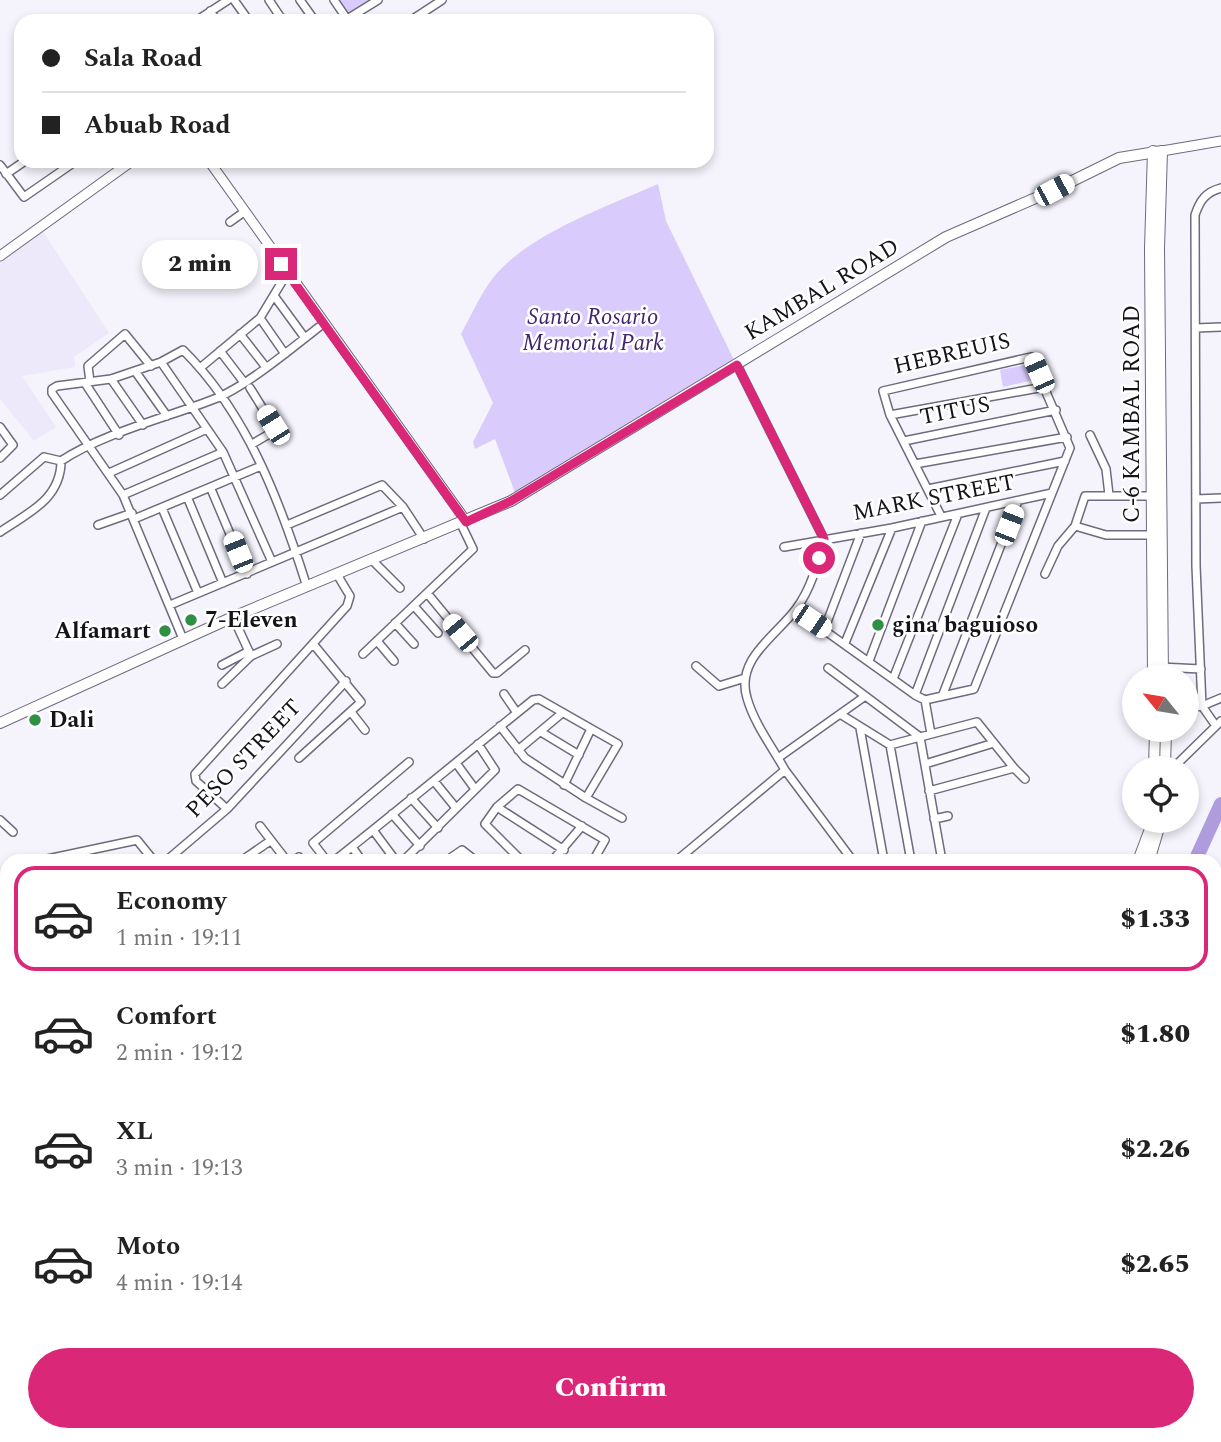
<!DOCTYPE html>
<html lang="en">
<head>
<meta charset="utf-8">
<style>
  body { margin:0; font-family:Spectral,serif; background:#f6f6f6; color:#222; height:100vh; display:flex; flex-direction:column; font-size:26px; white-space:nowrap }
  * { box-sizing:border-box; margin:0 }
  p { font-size:23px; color:#767676 }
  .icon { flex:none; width:38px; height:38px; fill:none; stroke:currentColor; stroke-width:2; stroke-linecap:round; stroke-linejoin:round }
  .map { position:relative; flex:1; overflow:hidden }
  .drawer { position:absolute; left:0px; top:854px; width:1222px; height:588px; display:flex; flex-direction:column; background:#fff; border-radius:21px 21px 0 0; box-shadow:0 4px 10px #0003 }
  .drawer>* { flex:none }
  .top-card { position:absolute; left:14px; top:14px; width:700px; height:154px; border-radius:21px; box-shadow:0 4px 10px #0003; display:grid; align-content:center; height:154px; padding:0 28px; background:#fff }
  .needle { width:46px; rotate:300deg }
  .tools { position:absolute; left:1122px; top:665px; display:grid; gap:14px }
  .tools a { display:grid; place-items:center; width:77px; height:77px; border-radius:50%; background:#fff; box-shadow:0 4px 10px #0003; font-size:35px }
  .end { position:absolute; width:32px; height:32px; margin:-16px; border:9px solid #db2777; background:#fff; box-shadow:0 0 0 4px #fff }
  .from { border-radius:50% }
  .bubble { position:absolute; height:49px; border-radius:24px; background:#fff; box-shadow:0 4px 10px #0003; font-size:23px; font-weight:800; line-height:49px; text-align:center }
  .car { position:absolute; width:21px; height:42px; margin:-21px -10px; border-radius:9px; box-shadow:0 0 5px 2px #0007; background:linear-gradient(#fff 24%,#345 0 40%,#fff 0 76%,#345 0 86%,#fff 0) }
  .top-card b { display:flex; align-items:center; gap:24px; height:66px; font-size:26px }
  .top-card b+b { border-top:2px solid #e0e0e0 }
  .top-card i { width:18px; height:18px; background:#222 }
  ul { padding:12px 0 0; list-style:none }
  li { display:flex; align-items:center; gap:21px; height:105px; margin:0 14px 10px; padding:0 14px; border:4px solid transparent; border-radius:21px }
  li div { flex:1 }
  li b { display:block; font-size:26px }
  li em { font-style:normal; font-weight:800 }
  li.current { border-color:#db2777 }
  li>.icon { width:63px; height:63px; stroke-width:1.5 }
  .primary-button { display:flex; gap:14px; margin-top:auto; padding:14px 28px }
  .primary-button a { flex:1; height:80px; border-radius:42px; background:#db2777; color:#fff; font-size:28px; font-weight:800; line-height:80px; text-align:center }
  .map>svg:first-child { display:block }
  .built { fill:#ede9fb }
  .green { fill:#d9ccfc }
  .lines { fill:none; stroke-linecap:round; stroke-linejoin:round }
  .river { stroke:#ae9cdc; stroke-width:14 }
  .minor-casing { stroke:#6f6a7d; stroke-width:10 }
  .tertiary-casing { stroke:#6f6a7d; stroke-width:11 }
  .secondary-casing { stroke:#6f6a7d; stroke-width:12 }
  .minor { stroke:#fff; stroke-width:7 }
  .tertiary { stroke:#fff; stroke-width:9 }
  .secondary { stroke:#fff; stroke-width:10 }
  .route { stroke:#db2777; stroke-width:9 }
  .poi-dot { fill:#2f8f42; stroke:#fff; stroke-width:2.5 }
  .labels { text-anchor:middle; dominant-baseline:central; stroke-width:5; stroke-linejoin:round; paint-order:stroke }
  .street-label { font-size:23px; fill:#15131a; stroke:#fff }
  .park-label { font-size:23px; font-style:italic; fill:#41246e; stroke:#fff }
  .poi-label { font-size:23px; font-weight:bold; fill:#15131a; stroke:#fff; text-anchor:start }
</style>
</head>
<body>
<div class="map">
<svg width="1221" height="1442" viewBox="0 0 1221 1442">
  <rect width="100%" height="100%" fill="#f5f3fc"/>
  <path class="built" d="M 42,230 L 109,333 L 74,357 L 75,367 L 22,376 L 56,427 L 34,441 L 0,399 L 0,259 Z"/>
  <path class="green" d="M 338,0 L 371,0 L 372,3 L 348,16 Z
    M 658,184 L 666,221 L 736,364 L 517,498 L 495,439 L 475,449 L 473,442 L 493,403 L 461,334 C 472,314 482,290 497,273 C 534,232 608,206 658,184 Z
    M 1031,364 L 1034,380 L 1003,387 L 1000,370 Z"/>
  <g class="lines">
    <path class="river" d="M 1195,861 L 1221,804
      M 826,1435 L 827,1442"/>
    <g class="minor-casing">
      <path id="minor" d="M 234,0 L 249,21
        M 269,0 L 283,21
        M 300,0 L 315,21
        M 334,0 L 347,19
        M 210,11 L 217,21
        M 196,21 L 228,0
        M 344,21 L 378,0
        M 410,21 L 442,0
        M 0,165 L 24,197 L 76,161
        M 6,174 L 25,161
        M 1221,188 C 1206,192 1200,200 1195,215 L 1196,566 L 1202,706 L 1221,698
        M 230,222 L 244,212
        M 275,297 L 305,338
        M 260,318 L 285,354
        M 1196,328 L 1221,327
        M 240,334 L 265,366
        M 220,351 L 243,381
        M 161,362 L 223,452 L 272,562
        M 200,368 L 260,318 L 283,280
        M 135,371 L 167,416
        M 111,379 L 143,425
        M 90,382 L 88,366 L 125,334 L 151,366
        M 85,383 L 119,435
        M 250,388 L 273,425 L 271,433 L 252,444
        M 890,415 L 1044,387
        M 0,427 L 13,445 L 0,458
        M 1090,435 L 1106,469 L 1109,495
        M 904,441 L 1056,410
        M 61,461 C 103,433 169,417 217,398 C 249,384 291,349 319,327
        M 915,464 L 1067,437
        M 109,473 L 207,429
        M 211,489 L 247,574
        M 928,489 L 1065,461
        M 0,495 L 44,457 L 61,461
        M 123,495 L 223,452
        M 188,499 L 223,583
        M 1196,499 L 1221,498
        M 162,508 L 198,593
        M 134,519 L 261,466
        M 98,525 L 132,513
        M 287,525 L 382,485 L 403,507 L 424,539
        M 1075,526 L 1085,496 L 1152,496
        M 0,532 C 28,513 61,499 61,461
        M 784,547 L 892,528 L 1052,493
        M 373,561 L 400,588
        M 1045,574 L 1058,546 L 1075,526 L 1106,535 L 1161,535
        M 427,593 L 493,673 L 497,673 L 525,650
        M 170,605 L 403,507
        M 414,606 L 438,633
        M 796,610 L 915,695 L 925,700 L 974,689 L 1070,448 L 1031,357 L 883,391 L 890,415 L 941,516
        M 233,617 L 251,656 L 277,644
        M 395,623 L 414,644
        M 824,630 L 861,533
        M 183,639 L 123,495 L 52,393 L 52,389 L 57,386 L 111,379 L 161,362 L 183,350 C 247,413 281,504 307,587
        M 377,641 L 394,661
        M 845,643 L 892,528
        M 363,654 L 473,549 L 461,524
        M 869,661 L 922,521
        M 222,665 L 249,651
        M 696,666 L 719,686 L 745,678
        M 1160,667 L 1201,669
        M 828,668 L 920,737 L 977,722 L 1014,768 L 929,791
        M 893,679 L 958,514
        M 222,684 L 251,656
        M 504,694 L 517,713
        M 943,694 L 1018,501
        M 915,695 L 986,508
        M 925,700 L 931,734
        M 1186,708 L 1202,706 L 1216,726
        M 351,712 L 365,730
        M 840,714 L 890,745 L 920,737 L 942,861
        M 860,728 L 884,861
        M 541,732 L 579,755
        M 890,745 L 911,861
        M 518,750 L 561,714
        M 299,758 L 361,702 L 314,645
        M 778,758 L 864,697
        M 456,763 L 475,789
        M 925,764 L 994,743
        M 1014,768 L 1025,779
        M 1173,768 L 1221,721
        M 785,770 L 853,861
        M 434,781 L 456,808
        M 564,785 L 591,729
        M 411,798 L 438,828
        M 586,798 L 622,818
        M 497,807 L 564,850
        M 227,809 L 196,781 L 195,774 L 347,606 L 350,596 L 338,576
        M 392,814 L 420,846
        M 934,819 L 948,816
        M 0,820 L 13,832
        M 260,826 L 287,861
        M 373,830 L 396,861
        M 352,847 L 362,861
        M 38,861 L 137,840 L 154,861
        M 166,861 L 227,809 L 346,681
        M 241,861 L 270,841
        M 294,861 L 299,857
        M 327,861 L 313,843 L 409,762
        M 334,861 C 401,808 466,754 533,700 L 539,699 L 618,744 L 586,798 L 525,758 L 500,726
        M 403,861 L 495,770 L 478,744
        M 446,861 L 462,850 L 476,861
        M 522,861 L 485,824 L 497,807 L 518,789 L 605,840 L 593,861
        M 552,861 L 582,826
        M 676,861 L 785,770 C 772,747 754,723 747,698 C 735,659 777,635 796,609 C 811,589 818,563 824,539 L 737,365
        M 821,861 L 826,861
        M 0,911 L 7,900
        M 0,991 L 7,986
        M 1214,1140 L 1221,1135
        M 0,1188 L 7,1183
        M 1214,1201 L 1221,1197
        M 0,1228 L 7,1240
        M 1214,1235 L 1221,1239
        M 0,1276 L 7,1272
        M 0,1288 L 5,1298
        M 1214,1346 L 1221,1326
        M 107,1435 L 112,1442
        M 144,1435 L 148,1442
        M 176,1435 L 180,1442
        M 277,1435 L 282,1442
        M 530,1435 L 535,1442
        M 574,1435 L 579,1442
        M 715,1435 L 720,1442
        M 1074,1435 L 1083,1442
        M 1168,1435 L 1184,1442
        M 187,1442 L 198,1435
        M 244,1442 L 246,1442
        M 302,1442 L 316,1435
        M 363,1442 L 373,1437
        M 624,1442 L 635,1435
        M 676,1442 L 686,1435
        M 774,1442 L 783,1435
        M 1143,1442 L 1149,1435"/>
    </g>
    <g class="tertiary-casing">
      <path id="tertiary" d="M 1162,151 L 1221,141
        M 209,161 L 466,521
        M 0,256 L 132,161
        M 0,911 L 7,913
        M 421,1435 L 424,1442
        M 509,1442 L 521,1435"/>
    </g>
    <g class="secondary-casing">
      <path id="secondary" d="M 1153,151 L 1150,248 L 1153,677
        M 0,723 L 233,617 L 511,501 L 946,237 L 1054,190 L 1119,158 L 1162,151 L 1159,248 L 1163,677
        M 1154,768 L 1155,730
        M 1165,768 L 1166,730
        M 1138,861 L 1153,821
        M 1149,861 L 1161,821
        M 961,1435 L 962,1442
        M 968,1435 L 969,1442"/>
    </g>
    <use href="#minor" class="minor"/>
    <use href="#tertiary" class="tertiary"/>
    <use href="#secondary" class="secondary"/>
  </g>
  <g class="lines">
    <path class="route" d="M 281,264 L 466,522 L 511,501 L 737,365 L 824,539 L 819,558"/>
  </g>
  <g class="poi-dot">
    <circle cx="191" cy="620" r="7"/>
    <circle cx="878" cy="625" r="7"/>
    <circle cx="165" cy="631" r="7"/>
    <circle cx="35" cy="720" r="7"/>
  </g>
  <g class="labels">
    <g class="street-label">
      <text transform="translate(822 290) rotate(-31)">KAMBAL ROAD</text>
      <text transform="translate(952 354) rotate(-13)">HEBREUIS</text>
      <text transform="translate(955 411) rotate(-11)">TITUS</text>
      <text transform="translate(1132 414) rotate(-90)">C-6 KAMBAL ROAD</text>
      <text transform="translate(934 498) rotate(-11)">MARK STREET</text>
      <text transform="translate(244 759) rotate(-46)">PESO STREET</text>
    </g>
    <g class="park-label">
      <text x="593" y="317">Santo Rosario<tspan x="593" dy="26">Memorial Park</tspan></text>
    </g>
    <g class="poi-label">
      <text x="205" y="620">7-Eleven</text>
      <text x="892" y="625">gina baguioso</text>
      <text x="151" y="631" text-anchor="end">Alfamart</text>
      <text x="49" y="720">Dali</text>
    </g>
  </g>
</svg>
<div class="tools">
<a><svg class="needle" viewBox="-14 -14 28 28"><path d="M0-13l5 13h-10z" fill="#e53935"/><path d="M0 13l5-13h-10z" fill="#767676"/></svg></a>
<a><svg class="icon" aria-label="locate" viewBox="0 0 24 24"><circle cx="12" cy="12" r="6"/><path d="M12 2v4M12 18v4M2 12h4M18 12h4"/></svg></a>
</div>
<i class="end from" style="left:819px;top:558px"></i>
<i class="end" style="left:281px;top:264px"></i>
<div class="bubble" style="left:142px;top:240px;width:116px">2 min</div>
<i class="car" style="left:1054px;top:190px;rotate:62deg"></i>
<i class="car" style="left:1039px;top:373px;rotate:336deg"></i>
<i class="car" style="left:273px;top:425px;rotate:328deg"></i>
<i class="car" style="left:1009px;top:525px;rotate:21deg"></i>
<i class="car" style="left:238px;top:552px;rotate:338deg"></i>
<i class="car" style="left:812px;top:621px;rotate:124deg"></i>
<i class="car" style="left:460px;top:633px;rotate:320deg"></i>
<div class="top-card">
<b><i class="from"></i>Sala Road</b>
<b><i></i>Abuab Road</b>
</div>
<section class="drawer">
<ul>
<li class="current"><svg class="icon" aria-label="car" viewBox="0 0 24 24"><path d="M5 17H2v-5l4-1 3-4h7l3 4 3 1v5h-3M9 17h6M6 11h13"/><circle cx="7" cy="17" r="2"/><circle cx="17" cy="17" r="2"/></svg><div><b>Economy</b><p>1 min · 19:11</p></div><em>$1.33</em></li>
<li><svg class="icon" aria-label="car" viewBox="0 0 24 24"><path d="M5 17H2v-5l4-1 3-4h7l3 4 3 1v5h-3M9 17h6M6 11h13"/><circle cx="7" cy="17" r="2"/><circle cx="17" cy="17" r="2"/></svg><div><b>Comfort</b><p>2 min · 19:12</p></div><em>$1.80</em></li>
<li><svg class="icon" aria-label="car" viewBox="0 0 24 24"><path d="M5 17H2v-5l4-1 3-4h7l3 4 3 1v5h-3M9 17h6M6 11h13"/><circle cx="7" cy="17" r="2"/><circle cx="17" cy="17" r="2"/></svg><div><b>XL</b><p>3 min · 19:13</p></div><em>$2.26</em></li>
<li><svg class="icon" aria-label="car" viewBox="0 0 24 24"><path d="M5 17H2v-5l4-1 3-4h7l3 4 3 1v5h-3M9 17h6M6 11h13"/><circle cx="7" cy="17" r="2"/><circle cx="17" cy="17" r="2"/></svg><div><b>Moto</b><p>4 min · 19:14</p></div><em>$2.65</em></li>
</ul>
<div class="primary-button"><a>Confirm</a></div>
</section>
</div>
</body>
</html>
